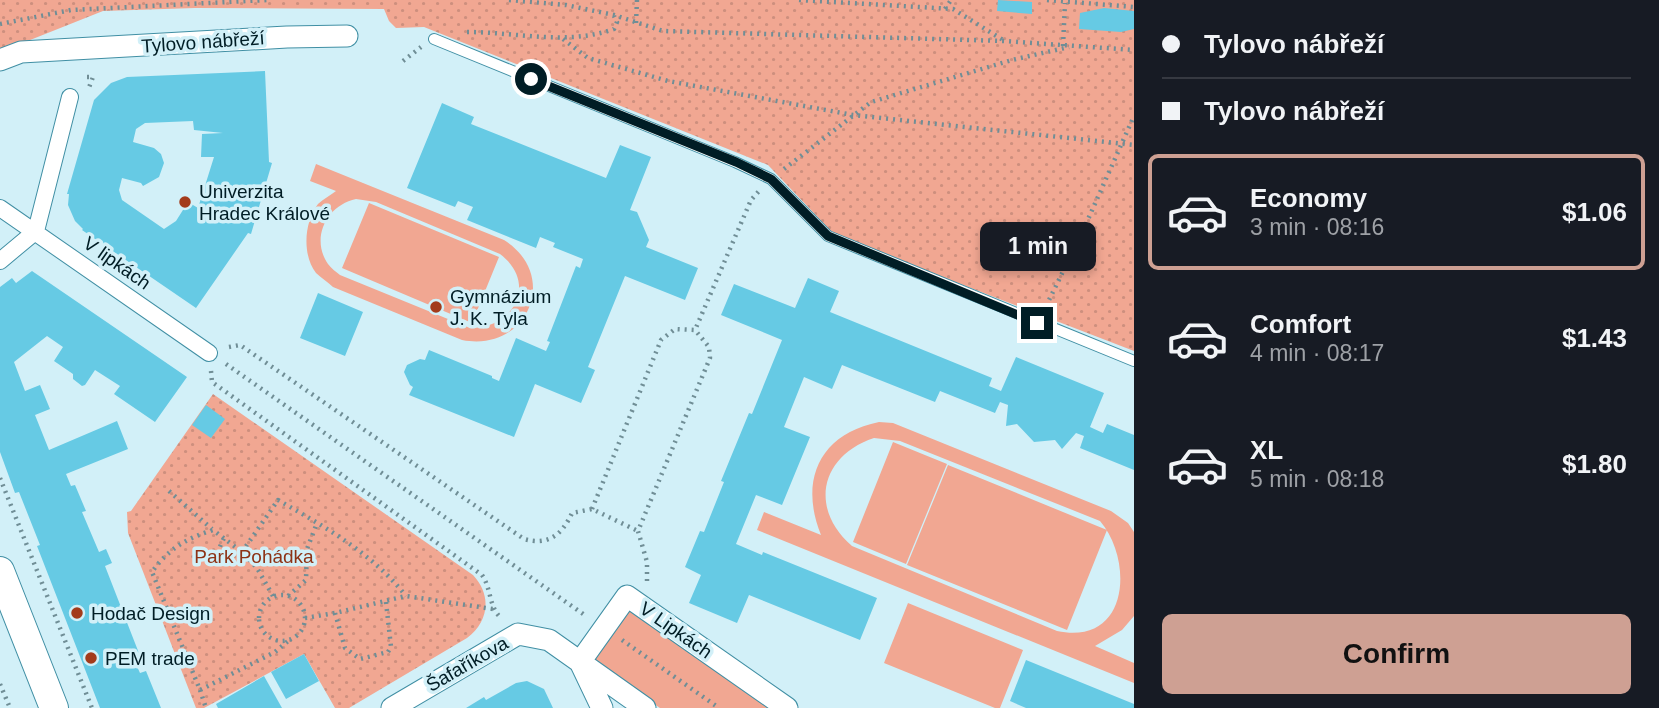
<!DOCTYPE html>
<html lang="en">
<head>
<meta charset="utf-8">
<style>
  body { margin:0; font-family:Helvetica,sans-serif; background:#242831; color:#f1f3f6; height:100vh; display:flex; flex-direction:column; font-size:26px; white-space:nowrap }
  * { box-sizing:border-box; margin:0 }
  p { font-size:23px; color:#9ea1a6 }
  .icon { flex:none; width:38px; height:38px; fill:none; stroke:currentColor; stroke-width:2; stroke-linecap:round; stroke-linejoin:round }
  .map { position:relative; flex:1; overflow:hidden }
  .panel { display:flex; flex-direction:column; background:#171b24; width:525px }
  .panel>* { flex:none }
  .banner { display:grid; align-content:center; height:154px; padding:0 28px; background:#171b24 }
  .end { position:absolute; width:32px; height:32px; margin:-16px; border:9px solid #001d25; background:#fff; box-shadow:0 0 0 4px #fff }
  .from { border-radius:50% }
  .bubble { position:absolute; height:49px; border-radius:10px; background:#171b24; box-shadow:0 4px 10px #0003; font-size:23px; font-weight:700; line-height:49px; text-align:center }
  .banner b { display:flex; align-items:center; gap:24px; height:66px; font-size:26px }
  .banner b+b { border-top:2px solid #363941 }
  .banner i { width:18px; height:18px; background:#f1f3f6 }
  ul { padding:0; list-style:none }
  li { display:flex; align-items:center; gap:21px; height:116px; margin:0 14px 10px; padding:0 14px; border:4px solid transparent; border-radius:10px }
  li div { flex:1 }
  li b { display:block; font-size:26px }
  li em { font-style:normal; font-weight:700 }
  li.active { border-color:#cea093 }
  li>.icon { width:63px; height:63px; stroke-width:1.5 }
  .cta { display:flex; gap:14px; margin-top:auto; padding:14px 28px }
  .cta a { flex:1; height:80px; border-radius:10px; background:#cea093; color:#111; font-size:28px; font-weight:700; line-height:80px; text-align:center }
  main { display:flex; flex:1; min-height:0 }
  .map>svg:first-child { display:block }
  .grass { fill:#f1a792; fill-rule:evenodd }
  .park { fill:url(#park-dots) }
  .building { fill:#66cae4; fill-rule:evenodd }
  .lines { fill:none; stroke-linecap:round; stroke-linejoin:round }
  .service-casing { stroke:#408fa4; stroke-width:12 }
  .pedestrian-casing { stroke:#408fa4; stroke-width:18 }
  .minor-casing { stroke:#408fa4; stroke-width:23 }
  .tertiary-casing { stroke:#408fa4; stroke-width:30 }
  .path { stroke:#708e96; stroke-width:4.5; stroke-dasharray:2 5; stroke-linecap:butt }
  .service { stroke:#fff; stroke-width:10 }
  .pedestrian { stroke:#fff; stroke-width:16 }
  .minor { stroke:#fff; stroke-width:21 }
  .tertiary { stroke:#fff; stroke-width:28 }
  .route { stroke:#001d25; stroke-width:9 }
  .poi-dot { fill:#a33b1b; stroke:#d2f0f8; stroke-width:2.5 }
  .labels { text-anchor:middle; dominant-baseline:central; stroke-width:7; stroke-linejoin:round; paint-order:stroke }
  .street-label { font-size:19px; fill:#001d25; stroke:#d2f0f8 }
  .poi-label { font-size:19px; fill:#001d25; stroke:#d2f0f8; text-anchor:start }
  .park-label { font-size:19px; fill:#8d3215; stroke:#d2f0f8 }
</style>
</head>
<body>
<main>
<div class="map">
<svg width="1134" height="708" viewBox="0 0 1134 708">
  <defs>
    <pattern id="park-dots" width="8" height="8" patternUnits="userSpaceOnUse" patternTransform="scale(1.75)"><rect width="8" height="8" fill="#f1a792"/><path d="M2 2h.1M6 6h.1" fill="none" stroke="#cd8f7e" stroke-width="1.8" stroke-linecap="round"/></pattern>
  </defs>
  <rect width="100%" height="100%" fill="#d2f0f8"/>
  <path class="grass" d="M 316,164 L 504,240 C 561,276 527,353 462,340 L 333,287 C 328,282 321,278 316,273 C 302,255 304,222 318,204 C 323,199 331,195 336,191 L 310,181 ZM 356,199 L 376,202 L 500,254 C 538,283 515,328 470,328 L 340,275 C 336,272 331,268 328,264 C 310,238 327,205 356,199 Z
    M 369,203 L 499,257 L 472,323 L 342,268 Z
    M 879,422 L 893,423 L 1111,511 L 1128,523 L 1134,532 L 1134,616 L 1122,630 L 1095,646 L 1134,663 L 1134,683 L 757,530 L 764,512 L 821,535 C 799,481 819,434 879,422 ZM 874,438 L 900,441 L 1100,521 C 1134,561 1129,646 1057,631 L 852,546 C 809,509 820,456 874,438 Z
    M 893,442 L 947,464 L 906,564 L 853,542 Z
    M 948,465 L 1107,530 L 1067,630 L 907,565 Z
    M 908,603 L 1023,650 L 1000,708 L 995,708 L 884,663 Z
    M 630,610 L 768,708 L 660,708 L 592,661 Z"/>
  <path class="park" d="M 0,0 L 1134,0 L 1134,351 L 872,250 L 831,231 L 768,165 L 424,27 L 396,28 L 389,21 L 384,9 L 195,8 L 103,11 L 0,52 Z
    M 213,394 L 473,575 C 492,595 489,622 467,638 L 349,708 L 335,708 L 304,654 L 204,708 L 196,708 L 128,533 L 127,512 L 131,511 Z"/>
  <path class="building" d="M 998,0 L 1032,2 L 1032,14 L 997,11 Z
    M 1104,8 L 1134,11 L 1134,29 L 1121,32 L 1079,29 L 1080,13 Z
    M 265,71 L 269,162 L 272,163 L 251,234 L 248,233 L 196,308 L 82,230 L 83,229 L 75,221 L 68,205 L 69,194 L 67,194 L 94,100 L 111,83 L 127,77 ZM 193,121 L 194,130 L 223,133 L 202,134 L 201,157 L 214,157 L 198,208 L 188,202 L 176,221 L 164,229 L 122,200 L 119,190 L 122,178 L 141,183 L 143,186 L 159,177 L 164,163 L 161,154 L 154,148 L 133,142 L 136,129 L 145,123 Z
    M 442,103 L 474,117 L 471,124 L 606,178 L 620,145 L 651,157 L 630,210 L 637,212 L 649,240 L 646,247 L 698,268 L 685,300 L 625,276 L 588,367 L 595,370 L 581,403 L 535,384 L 514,437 L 409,395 L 413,387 L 410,385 L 404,372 L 407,365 L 420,359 L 425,360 L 429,350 L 492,376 L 492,378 L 499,381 L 516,338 L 546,351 L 550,342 L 547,341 L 576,266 L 580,268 L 583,259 L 553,247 L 555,243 L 540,237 L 536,248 L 467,220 L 473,207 L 458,201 L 455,207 L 407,188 Z
    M 32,271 L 187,377 L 155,422 L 114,394 L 120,386 L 95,370 L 85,385 L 82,386 L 73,379 L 73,374 L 54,361 L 63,347 L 47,336 L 14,362 L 25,391 L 40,385 L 50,409 L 35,415 L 49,450 L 117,421 L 128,449 L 66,474 L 71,486 L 75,485 L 86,511 L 82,512 L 99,552 L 106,549 L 112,563 L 105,566 L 142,661 L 135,662 L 140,673 L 146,671 L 161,708 L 100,708 L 37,546 L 40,545 L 19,492 L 15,493 L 0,452 L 0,287 L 12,278 L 16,283 Z
    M 808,278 L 839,291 L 830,312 L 992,378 L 989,386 L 1001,391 L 1016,357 L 1104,393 L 1090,427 L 1103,433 L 1107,424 L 1134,435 L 1134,470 L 1080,448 L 1084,436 L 1076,433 L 1062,449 L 1055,440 L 1034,442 L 1017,424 L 1006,426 L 1008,405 L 1000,402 L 995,413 L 940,391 L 935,402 L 842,365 L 832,389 L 804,377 L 784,427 L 810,437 L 782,505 L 756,495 L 736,544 L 762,555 L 763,552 L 877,598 L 860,640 L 749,595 L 737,623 L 689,603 L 701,575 L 685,567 L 700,531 L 704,532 L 724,482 L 721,481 L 749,413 L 752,414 L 782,340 L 721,315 L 734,284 L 795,308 Z
    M 318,293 L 363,312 L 345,356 L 300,338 Z
    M 206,405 L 225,419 L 211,438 L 192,425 Z
    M 304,654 L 319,681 L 286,699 L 271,672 Z
    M 1026,660 L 1134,704 L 1134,708 L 1026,708 L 1010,701 Z
    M 264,676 L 282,708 L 218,708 L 216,704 Z
    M 527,681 L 544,689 L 553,708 L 466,708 L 484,697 L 486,700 L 516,683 Z"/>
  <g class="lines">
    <g class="service-casing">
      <path id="service" d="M 434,39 L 735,162 L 771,179 L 828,236 L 1134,361"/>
    </g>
    <g class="pedestrian-casing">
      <path id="pedestrian" d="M 0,208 L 209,353
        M 0,261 L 36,231 L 70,97"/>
    </g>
    <g class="minor-casing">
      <path id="minor" d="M 0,60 L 21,52 L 287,37 L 347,36
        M 580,662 L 627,596 L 787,708
        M 581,664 L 602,708
        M 392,708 L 518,634 L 549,640 L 645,708"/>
    </g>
    <g class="tertiary-casing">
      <path id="tertiary" d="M 0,571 L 54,708"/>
    </g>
    <path class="path" d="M 509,0 L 566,5 L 614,15 L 663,31 L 1004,41 L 1134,50
      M 799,0 L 953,9 L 1003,40
      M 1047,0 L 1134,7
      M 945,9 L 951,0
      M 636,23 L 637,0
      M 0,24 L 71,10 L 267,0
      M 467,32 C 517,32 566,46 614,29 L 617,22 L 614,16
      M 563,39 L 588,58 L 668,81 L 853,115 L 1134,145
      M 1063,46 L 1065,3
      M 403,61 L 421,47
      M 87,77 L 93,77 L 88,90
      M 784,169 L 871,102 L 1012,60 L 1069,47
      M 1046,306 L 1081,235 L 1134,116
      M 229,347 L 240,345 L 524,539 C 548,546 562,535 572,513 L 592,509 L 638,531
      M 226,364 L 586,616
      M 211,371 L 212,382 L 482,575 C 491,588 489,605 499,616
      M 0,478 L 92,708
      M 169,491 L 212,529
      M 592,509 L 661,340 L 675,329 L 695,330 L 751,200 L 759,191
      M 242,552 L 278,500 C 325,527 372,553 406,596
      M 217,553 L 224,538
      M 647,581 L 647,562 L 638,531 L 710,358 L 709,347 L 695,330
      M259 618a23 23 0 1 1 46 0a23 23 0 1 1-46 0Z
      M 273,596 L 257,568 L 242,552 L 213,530 C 187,538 168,549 152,572 L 200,690 L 275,652 L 288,641
      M 288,596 L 306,580 L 307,549 L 317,523
      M 335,613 L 345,648 L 360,659 L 388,652 L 391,647 L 386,602
      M 305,618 L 335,613 L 406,596 L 493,609
      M 622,640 L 719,708
      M 0,684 L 10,708
      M 200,690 L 206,708"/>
    <use href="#service" class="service"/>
    <use href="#pedestrian" class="pedestrian"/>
    <use href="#minor" class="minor"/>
    <use href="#tertiary" class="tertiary"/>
  </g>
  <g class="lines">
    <path class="route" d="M 531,79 L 736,162 L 771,179 L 828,236 L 1037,323"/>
  </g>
  <g class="poi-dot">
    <circle cx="185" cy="202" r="7"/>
    <circle cx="436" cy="307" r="7"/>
    <circle cx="77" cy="613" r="7"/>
    <circle cx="91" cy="658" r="7"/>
  </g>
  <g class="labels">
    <g class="street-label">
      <text transform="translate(203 42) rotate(-4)">Tylovo nábřeží</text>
      <text transform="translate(117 263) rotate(35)">V lipkách</text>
      <text transform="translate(676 630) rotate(35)">V Lipkách</text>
      <text transform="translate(467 664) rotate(-30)">Šafaříkova</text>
    </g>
    <g class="poi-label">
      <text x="199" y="191">Univerzita<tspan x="199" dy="22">Hradec Králové</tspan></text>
      <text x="450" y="296">Gymnázium<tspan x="450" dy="22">J. K. Tyla</tspan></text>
      <text x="91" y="613">Hodač Design</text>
      <text x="105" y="658">PEM trade</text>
    </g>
    <g class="park-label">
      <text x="254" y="556">Park Pohádka</text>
    </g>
  </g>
</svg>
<i class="end from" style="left:531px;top:79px"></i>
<i class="end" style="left:1037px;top:323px"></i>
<div class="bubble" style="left:980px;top:222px;width:116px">1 min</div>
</div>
<section class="panel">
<div class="banner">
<b><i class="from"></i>Tylovo nábřeží</b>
<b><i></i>Tylovo nábřeží</b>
</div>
<ul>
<li class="active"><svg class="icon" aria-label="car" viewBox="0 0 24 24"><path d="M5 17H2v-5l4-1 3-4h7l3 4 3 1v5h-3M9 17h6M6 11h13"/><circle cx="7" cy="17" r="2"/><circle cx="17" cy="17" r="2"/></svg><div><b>Economy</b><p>3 min · 08:16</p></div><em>$1.06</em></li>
<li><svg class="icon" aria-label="car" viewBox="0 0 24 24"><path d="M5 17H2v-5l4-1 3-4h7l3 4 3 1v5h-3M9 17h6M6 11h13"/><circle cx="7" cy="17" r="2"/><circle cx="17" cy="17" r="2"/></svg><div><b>Comfort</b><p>4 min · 08:17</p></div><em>$1.43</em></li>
<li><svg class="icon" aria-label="car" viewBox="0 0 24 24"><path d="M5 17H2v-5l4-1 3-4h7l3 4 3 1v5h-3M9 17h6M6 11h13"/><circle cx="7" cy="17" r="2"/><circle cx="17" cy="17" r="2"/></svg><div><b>XL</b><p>5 min · 08:18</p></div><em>$1.80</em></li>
</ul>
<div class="cta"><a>Confirm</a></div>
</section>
</main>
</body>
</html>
